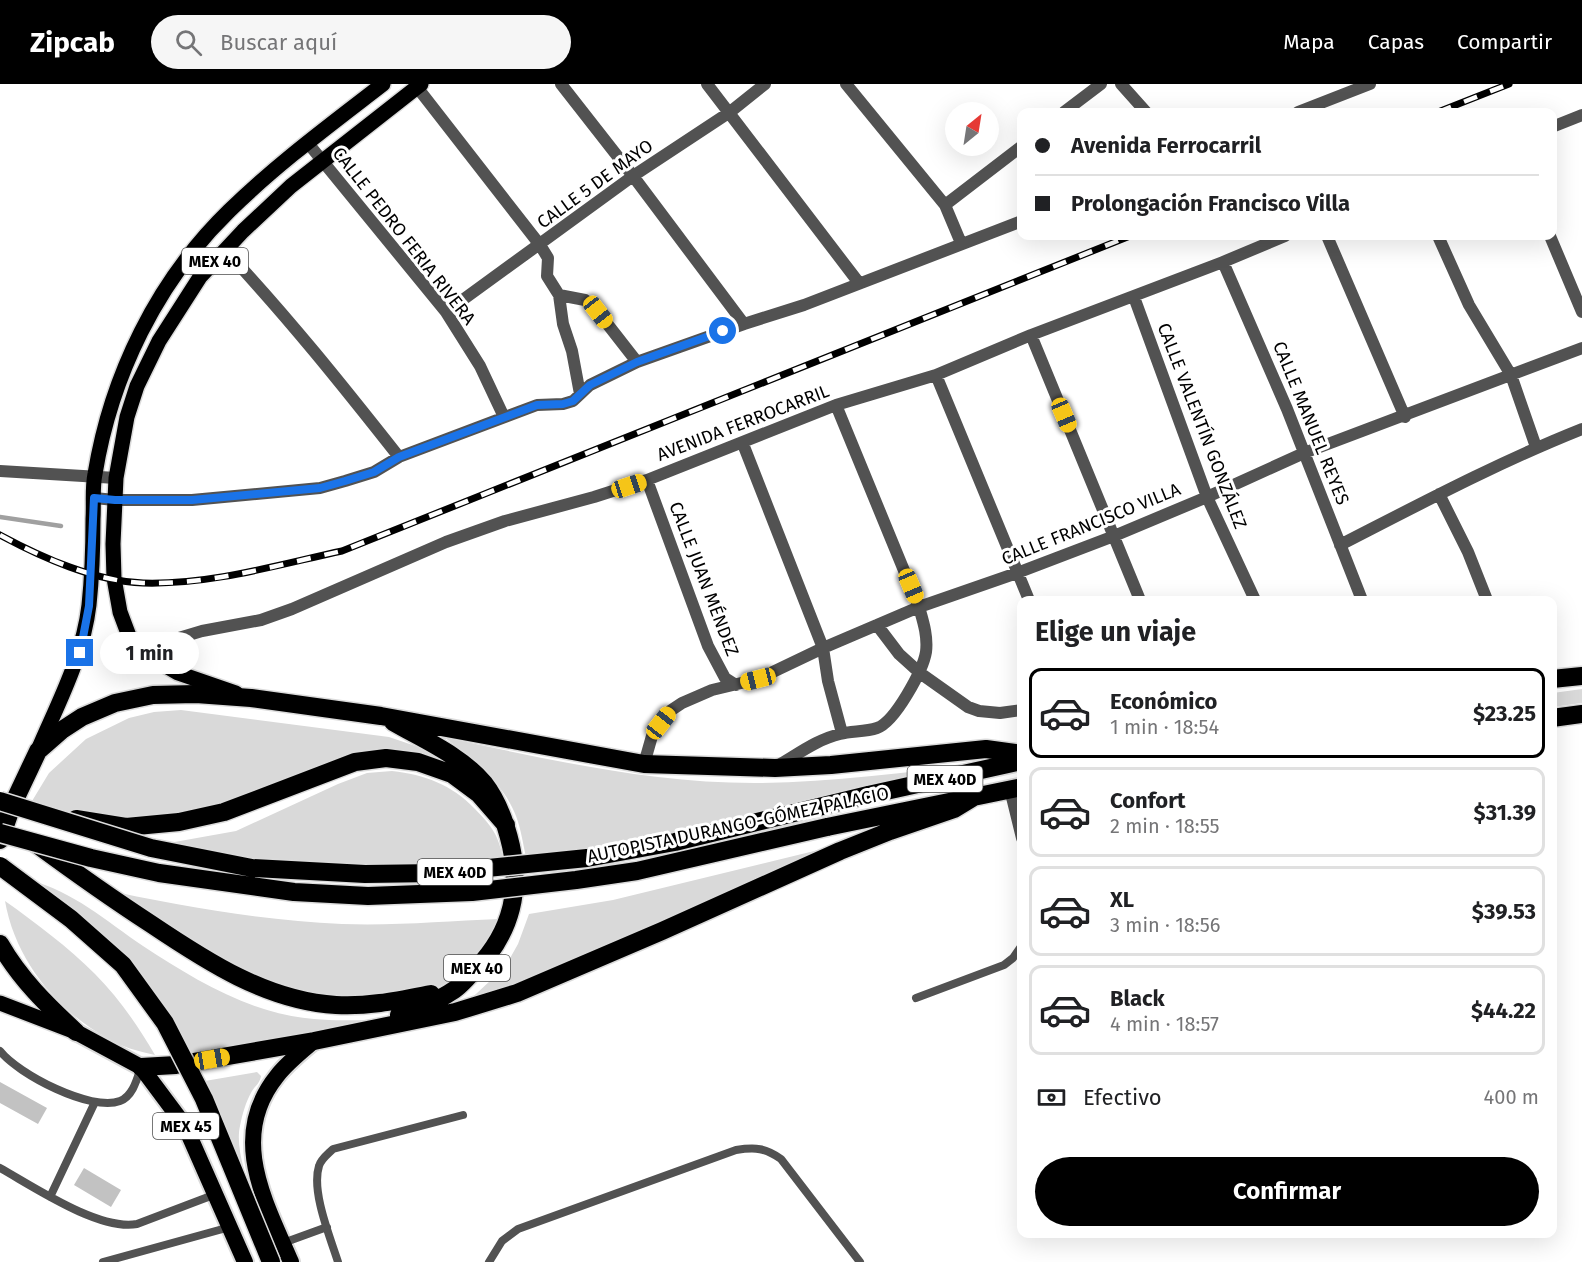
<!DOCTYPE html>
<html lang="es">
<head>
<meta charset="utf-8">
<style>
  body { margin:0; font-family:"Fira Sans",sans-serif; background:#f6f6f6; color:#202124; height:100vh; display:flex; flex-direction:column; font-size:22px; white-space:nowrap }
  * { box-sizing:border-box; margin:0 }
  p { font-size:20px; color:#757577 }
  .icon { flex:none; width:33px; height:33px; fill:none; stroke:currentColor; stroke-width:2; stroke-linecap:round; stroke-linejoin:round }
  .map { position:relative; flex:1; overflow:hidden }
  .side { position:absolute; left:1017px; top:512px; width:540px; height:642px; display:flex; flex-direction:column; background:#fff; border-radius:12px; box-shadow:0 6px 24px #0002 }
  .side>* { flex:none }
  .top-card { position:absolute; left:1017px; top:24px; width:540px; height:132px; border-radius:12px; box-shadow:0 6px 24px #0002; display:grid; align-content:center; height:132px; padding:0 18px; background:#fff }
  .needle { width:39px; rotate:30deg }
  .buttons { position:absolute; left:945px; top:18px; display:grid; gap:12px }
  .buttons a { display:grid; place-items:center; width:54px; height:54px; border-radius:50%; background:#fff; box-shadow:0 6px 24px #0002; font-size:30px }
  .end { position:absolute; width:27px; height:27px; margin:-14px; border:8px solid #1a73e8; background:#fff; box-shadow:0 0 0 3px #fff }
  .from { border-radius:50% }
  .bubble { position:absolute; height:42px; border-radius:21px; background:#fff; box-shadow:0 6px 24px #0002; font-size:20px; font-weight:700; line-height:42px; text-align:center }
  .car { position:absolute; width:18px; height:36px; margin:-18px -9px; border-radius:8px; box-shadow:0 0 4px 2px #0007; background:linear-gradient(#f5c518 24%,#345 0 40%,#f5c518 0 76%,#345 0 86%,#f5c518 0) }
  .top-card b { display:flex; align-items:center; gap:21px; height:57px; font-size:22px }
  .top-card b+b { border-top:2px solid #e0e0e0 }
  .top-card i { width:15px; height:15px; background:#202124 }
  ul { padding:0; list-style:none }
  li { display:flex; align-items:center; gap:18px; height:90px; margin:0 12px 9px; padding:0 6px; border:3px solid #e0e0e0; border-radius:12px }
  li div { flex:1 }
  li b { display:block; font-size:22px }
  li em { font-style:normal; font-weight:700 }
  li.selected { border-color:#000 }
  li>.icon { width:54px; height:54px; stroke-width:1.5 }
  h2 { padding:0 18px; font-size:27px; line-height:72px }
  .pay { display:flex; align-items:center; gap:15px; height:66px; padding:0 18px; font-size:22px }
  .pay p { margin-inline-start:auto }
  .primary-button { display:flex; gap:12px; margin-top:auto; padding:12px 18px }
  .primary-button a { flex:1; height:69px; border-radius:36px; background:#000; color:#fff; font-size:24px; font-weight:700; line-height:69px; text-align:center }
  header { display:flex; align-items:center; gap:36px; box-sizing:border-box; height:84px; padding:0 30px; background:#000; color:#fff }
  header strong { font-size:28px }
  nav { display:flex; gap:33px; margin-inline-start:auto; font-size:21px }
  .search { width:420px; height:54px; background:#f6f6f6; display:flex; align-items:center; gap:15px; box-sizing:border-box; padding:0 21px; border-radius:33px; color:#757577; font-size:22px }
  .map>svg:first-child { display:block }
  .green { fill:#d9d9d9 }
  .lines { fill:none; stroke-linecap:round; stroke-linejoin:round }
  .stream { stroke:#a0a0a0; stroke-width:4.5 }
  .building { fill:#c2c2c2 }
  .primary-casing { stroke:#dbdbdb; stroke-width:18 }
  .trunk-casing { stroke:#dbdbdb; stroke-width:20 }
  .motorway-casing { stroke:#dbdbdb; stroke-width:21 }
  .service { stroke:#525252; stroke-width:8 }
  .minor { stroke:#525252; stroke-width:12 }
  .primary { stroke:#000; stroke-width:15 }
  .trunk { stroke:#000; stroke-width:16 }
  .motorway { stroke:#000; stroke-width:18 }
  .rail-casing { stroke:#000; stroke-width:7 }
  .rail { stroke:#fff; stroke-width:4.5; stroke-dasharray:14; stroke-linecap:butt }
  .motorway-bridge-casing { stroke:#dbdbdb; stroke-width:21; stroke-linecap:butt }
  .motorway-bridge { stroke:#000; stroke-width:18 }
  .route { stroke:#1a73e8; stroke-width:8 }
  .labels { text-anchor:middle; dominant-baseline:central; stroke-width:6; stroke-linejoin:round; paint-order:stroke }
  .shield { fill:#fff; stroke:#4c4c4c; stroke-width:1.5 }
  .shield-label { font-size:16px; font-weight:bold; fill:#000 }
  .street-label { font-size:18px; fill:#000; stroke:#fff }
</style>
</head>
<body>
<header>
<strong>Zipcab</strong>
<div class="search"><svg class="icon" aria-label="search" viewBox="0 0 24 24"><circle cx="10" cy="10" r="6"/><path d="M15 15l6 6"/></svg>Buscar aquí</div>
<nav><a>Mapa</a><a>Capas</a><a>Compartir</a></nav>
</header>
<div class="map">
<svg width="1582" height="1178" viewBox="0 0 1582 1178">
  <rect width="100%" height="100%" fill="#fff"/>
  <path class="green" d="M 1582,605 L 1582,619 L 1553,623 L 1553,609 Z
    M 181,626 L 389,653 L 436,669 L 454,683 L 428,672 L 408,669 L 229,723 L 124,739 L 29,722 L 49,689 L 86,655 L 129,634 L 154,628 Z
    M 444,653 C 545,675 649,699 754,699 C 826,699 904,688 976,681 C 827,716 678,754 526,773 C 523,760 521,745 516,732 C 503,698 472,675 444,653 Z
    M 392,687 C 425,691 451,700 475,725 C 483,733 493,744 497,754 C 500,761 502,770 504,777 L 405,783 L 306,784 L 141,764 L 236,747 L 338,700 L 367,689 Z
    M 851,758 L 462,923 L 505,883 L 518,860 L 529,830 L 613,816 Z
    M 29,796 C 73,807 106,837 143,862 C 195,896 251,930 314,935 C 334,937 354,936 374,936 L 178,972 L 134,904 Z
    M 97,804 C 178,822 260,836 342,840 C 394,842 447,837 499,835 L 487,861 L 459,892 L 437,904 L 413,912 L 345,917 L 252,899 Z
    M 5,817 C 36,839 68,863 95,890 C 119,914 138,942 155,971 C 138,967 121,963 107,954 C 56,926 15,875 5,817 Z
    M 257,988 L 261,992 C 260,999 256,1001 252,1007 C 246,1017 242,1031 240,1042 C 232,1077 267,1144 280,1178 L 199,998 Z"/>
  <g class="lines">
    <path class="stream" d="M 0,433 L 61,442"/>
  </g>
  <path class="building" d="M 0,998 L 47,1024 L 38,1040 L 0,1019 Z
    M 84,1084 L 121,1106 L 111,1123 L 74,1101 Z"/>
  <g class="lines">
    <g class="primary-casing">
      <path id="primary" d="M 236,609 L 178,589 L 154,575 L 129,552 L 120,528 L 114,494 L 113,460 L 116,394 L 127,333 L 137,302 L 159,257 L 200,193 L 243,147 L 291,102 L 421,0
        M 38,666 C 58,619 83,573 89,521 C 92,493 93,464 93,435 C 94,420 92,404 95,390 C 111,292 157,197 229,127 C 277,80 330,41 383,0
        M 0,919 L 73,947"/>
    </g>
    <g class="trunk-casing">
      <path id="trunk" d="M 76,948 L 141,983 L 185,1042 L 245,1178
        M 291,1178 C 265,1117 228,1053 277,992 C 287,979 301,968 314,957"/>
    </g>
    <g class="motorway-casing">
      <path id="motorway" d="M 1552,595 L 1582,592
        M 1552,634 L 1582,630
        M 393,638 C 424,656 460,671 484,699 C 498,717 506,740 511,762 C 522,813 508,855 470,891 C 465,896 460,902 454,906 C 438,917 417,925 399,931
        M 868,711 L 1022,677
        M 76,735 L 126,743 L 179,738 L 224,728 L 355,678 L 386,674 L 418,678 L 452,690 L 479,710 L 506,741
        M 827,743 L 1022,703
        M 0,756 L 12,722 L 38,667 L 62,646 L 82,633 L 115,619 L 153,611 L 196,610 L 251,614 L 381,632 L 644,680 L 775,684 L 831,681 L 986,665 L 1022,670
        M 35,759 C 73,787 111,814 151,840 C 206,877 267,917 336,921 C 368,923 400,916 431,910
        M 0,860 C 20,895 47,921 76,948
        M 141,983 L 176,981 L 314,957 L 455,928 L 517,909 L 662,847 L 840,767 L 890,747 L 954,725 L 977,711"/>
    </g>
    <path class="service" d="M 916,914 L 1004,881 L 1013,874 L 1022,861
      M 0,967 C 18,990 91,1028 120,1017 C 133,1012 137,995 141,983
      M 0,1084 C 34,1103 99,1147 137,1140 L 216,1110
      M 50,1113 L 95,1018
      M 283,1159 L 327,1143
      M 103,1178 L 230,1143
      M 338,1178 C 330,1153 311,1107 319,1082 C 321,1075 328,1070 333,1065 L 463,1031
      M 489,1178 L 502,1157 L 518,1145 L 736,1066 C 756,1063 765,1064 781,1075 L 860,1178"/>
    <path class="minor" d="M 561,0 L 633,92 L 744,240
      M 707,0 L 859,199
      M 846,0 L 945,121 L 961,159
      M 1121,0 L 1146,28
      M 417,3 L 540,161 L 548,174 L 547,192 L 559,211 L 585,216 L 598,228 L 637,278
      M 1064,28 L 1101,0
      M 1298,28 L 1370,0
      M 1552,43 L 1582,31
      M 307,58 L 446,228 L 480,282 L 504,333
      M 945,121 L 1022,62
      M 1327,152 L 1405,333
      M 1438,152 L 1469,221 L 1511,291 L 1536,363
      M 1550,152 L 1582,228
      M 225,166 C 287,232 343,302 399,373
      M 1223,178 L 1287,325 L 1362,516
      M 559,211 L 563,240 L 572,267 L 580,310
      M 1134,213 L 1207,413 L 1255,516
      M 446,228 L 633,92 L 730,28 L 765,0
      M 1031,251 L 1140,516
      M 936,291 L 1029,516
      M 743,360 L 823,564 L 828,597 L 842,649
      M 0,387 L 116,394
      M 647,396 L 708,562 L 725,594 L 736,601
      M 1439,410 L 1468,468 L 1487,516
      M 94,414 L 115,416 L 192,416 L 320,404 L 345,397 L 374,388 L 399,373 L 537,321 L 563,320 L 573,317 L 590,301 L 637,278 L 744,240 L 804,221 L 1022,137
      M 1340,461 C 1420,420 1499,378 1582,345
      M 877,541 L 899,570 L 920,589 L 968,623 L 979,627 L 1000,629 L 1022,626
      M 142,565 L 202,547 L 261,536 L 292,525 L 446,458 L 505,437 L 594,413 L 647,396 L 836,321 L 936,291 L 1031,251 L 1223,178 L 1285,152
      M 644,680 L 652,652 L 670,627 L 682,619 L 712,606 L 758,595 L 823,564 L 919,523 L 1017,489 L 1114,452 L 1207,413 L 1304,369 L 1582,264
      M 779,681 C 798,670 818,655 840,650 C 852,647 865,648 877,644 C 895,638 923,586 926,568 C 928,552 923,537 919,523 L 836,321
      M 1010,705 L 1022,754"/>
    <use href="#primary" class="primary"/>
    <use href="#trunk" class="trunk"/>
    <use href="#motorway" class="motorway"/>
    <g class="rail-casing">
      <path id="rail" d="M 1438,28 L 1509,0
        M 0,451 C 43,474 94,497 143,499 C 210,501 277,481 342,467 L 1130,152"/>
    </g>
    <use href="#rail" class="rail"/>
    <g class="motorway-bridge-casing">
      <path id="motorway-bridge" d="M 0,717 L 151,764 L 252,784 L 365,790 L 438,789 L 587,774 L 675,758 L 868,711
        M 0,749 L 91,774 L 159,789 L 294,808 L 368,812 L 472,808 L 576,796 L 637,787 L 827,743
        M 0,782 L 71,835 L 123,881 L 165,939 L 204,1015 L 271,1178"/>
    </g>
    <use href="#motorway-bridge" class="motorway-bridge"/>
  </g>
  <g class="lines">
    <path class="route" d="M 80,569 L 89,522 L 94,414 L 115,416 L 192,416 L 320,404 L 345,397 L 374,388 L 399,373 L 537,321 L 563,320 L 573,317 L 590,301 L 637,278 L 723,247"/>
  </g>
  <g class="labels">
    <g class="shield">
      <rect x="182" y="164" width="66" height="26" rx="4.5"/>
      <rect x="907.5" y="682" width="75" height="26" rx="4.5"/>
      <rect x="417.5" y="775" width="75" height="26" rx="4.5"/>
      <rect x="444" y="871" width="66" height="26" rx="4.5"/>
      <rect x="153" y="1029" width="66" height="26" rx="4.5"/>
    </g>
    <g class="shield-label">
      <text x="215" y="177">MEX 40</text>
      <text x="945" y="695">MEX 40D</text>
      <text x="455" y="788">MEX 40D</text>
      <text x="477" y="884">MEX 40</text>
      <text x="186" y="1042">MEX 45</text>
    </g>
    <g class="street-label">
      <text transform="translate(595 100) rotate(-36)">CALLE 5 DE MAYO</text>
      <text transform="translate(404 152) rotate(52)">CALLE PEDRO FERIA RIVERA</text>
      <text transform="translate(743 339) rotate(-21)">AVENIDA FERROCARRIL</text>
      <text transform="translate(1311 339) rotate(68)">CALLE MANUEL REYES</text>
      <text transform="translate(1202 342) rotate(69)">CALLE VALENTÍN GONZÁLEZ</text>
      <text transform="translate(1091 440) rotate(-22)">CALLE FRANCISCO VILLA</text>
      <text transform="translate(704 495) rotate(69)">CALLE JUAN MÉNDEZ</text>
      <text transform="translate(738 741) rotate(-12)">AUTOPISTA DURANGO-GÓMEZ PALACIO</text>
    </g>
  </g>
</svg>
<div class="buttons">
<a><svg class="needle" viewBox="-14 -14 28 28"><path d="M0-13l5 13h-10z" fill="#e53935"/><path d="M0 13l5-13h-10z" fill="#757577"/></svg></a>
</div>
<i class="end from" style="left:723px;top:247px"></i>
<i class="end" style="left:80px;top:569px"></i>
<div class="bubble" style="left:100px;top:548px;width:99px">1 min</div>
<i class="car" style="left:598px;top:228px;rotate:142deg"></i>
<i class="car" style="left:1064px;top:331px;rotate:157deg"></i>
<i class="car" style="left:629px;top:402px;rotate:72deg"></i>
<i class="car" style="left:911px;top:502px;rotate:157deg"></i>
<i class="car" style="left:758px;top:595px;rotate:256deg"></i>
<i class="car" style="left:661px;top:639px;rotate:38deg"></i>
<i class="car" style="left:212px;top:975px;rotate:81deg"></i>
<div class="top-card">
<b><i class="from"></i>Avenida Ferrocarril</b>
<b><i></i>Prolongación Francisco Villa</b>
</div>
<section class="side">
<h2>Elige un viaje</h2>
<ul>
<li class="selected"><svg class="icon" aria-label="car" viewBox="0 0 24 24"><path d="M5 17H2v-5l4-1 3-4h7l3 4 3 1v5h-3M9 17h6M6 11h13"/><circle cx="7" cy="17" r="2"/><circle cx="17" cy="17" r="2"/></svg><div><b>Económico</b><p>1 min · 18:54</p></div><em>$23.25</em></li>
<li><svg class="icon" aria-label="car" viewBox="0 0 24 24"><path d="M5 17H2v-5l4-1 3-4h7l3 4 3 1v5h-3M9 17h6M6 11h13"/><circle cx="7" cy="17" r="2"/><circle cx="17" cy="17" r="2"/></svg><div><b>Confort</b><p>2 min · 18:55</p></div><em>$31.39</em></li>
<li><svg class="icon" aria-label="car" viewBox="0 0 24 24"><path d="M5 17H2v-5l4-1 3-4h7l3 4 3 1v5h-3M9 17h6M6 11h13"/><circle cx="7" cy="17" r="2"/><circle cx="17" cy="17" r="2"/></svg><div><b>XL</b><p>3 min · 18:56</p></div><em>$39.53</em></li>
<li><svg class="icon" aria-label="car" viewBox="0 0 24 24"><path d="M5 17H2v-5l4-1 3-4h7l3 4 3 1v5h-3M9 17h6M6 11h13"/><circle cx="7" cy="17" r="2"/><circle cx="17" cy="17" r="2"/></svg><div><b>Black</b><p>4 min · 18:57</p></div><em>$44.22</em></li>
</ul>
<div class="pay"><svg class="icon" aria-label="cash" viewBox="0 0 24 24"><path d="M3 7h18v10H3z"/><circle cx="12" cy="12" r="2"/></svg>Efectivo<p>400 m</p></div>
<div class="primary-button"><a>Confirmar</a></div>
</section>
</div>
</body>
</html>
